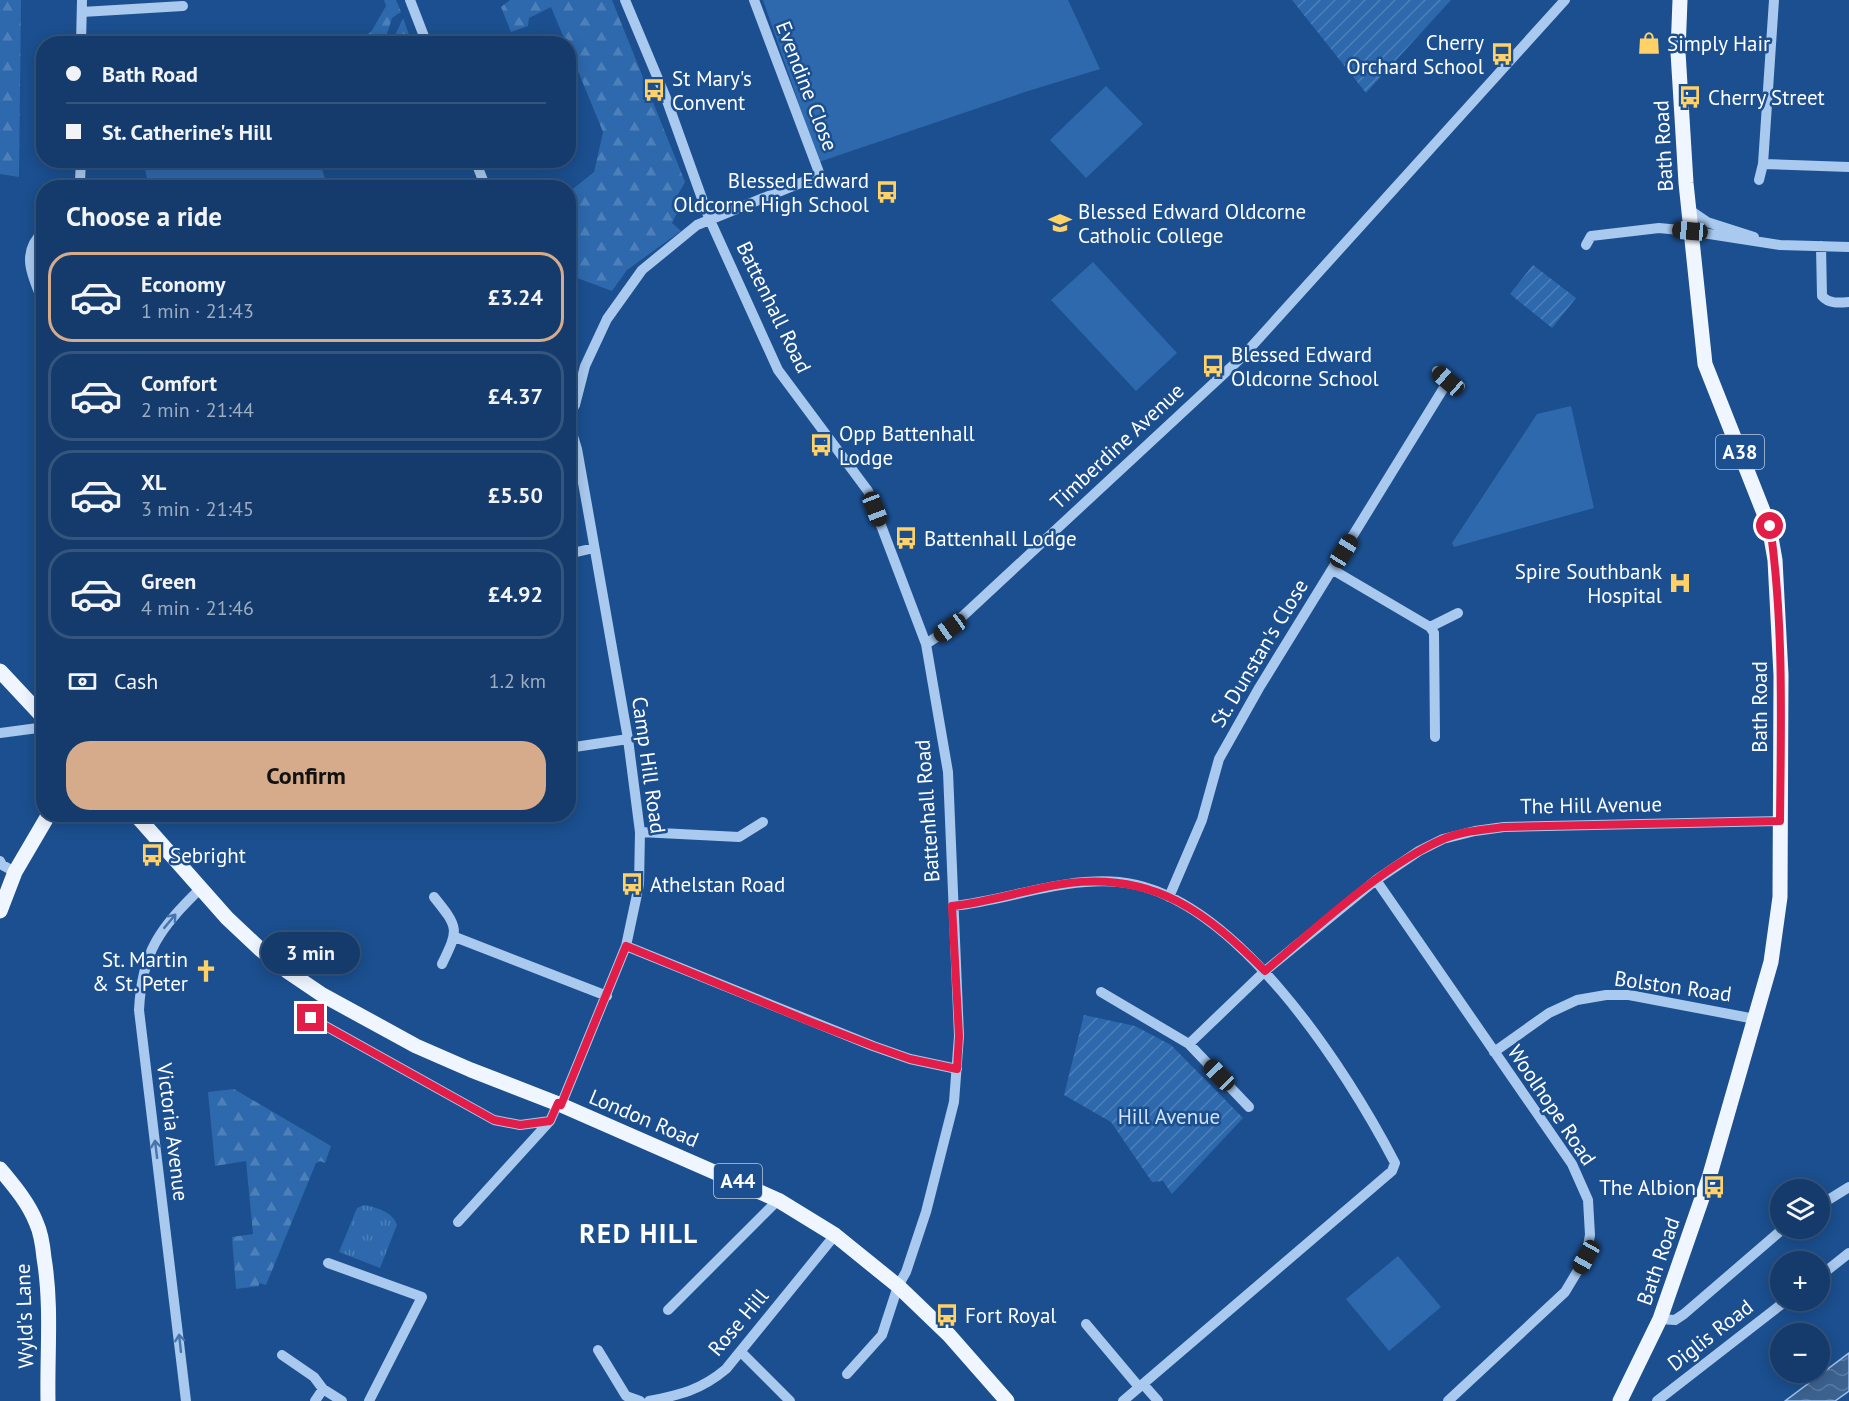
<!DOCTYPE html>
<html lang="en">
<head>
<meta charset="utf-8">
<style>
  body { margin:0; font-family:"PT Sans",sans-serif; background:#1d4271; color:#f1f3f6; height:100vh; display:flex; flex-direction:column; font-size:22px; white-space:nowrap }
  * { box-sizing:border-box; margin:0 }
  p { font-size:20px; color:#9dadc1 }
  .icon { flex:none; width:33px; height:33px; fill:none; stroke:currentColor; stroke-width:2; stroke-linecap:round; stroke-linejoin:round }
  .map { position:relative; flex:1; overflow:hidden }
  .side { position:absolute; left:36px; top:180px; width:540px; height:642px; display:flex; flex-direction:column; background:#143b6b; border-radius:24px; box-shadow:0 3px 15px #0003,0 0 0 2px #33557e }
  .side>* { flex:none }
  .top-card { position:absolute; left:36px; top:36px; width:540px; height:132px; border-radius:24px; box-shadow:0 3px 15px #0003,0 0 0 2px #33557e; display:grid; align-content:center; height:132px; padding:0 30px; background:#143b6b }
  .fabs { position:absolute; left:1770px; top:1179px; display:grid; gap:12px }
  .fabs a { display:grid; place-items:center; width:60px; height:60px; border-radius:50%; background:#143b6b; box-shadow:0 3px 15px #0003,0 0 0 2px #33557e; font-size:30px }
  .end { position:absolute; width:27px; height:27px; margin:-14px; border:8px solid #e11d48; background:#fff; box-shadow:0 0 0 3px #fff }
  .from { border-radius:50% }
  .bubble { position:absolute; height:42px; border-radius:21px; background:#143b6b; box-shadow:0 3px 15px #0003,0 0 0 2px #33557e; font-size:20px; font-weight:600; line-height:42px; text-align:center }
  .car { position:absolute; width:18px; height:36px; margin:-18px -9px; border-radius:8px; box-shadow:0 0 4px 2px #0007; background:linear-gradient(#222 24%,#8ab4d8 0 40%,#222 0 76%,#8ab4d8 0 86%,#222 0) }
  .top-card b { display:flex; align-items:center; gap:21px; height:57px; font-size:22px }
  .top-card b+b { border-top:2px solid #33557e }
  .top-card i { width:15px; height:15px; background:#f1f3f6 }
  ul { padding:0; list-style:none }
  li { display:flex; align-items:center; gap:18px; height:90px; margin:0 12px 9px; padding:0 18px; border:3px solid #33557e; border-radius:24px }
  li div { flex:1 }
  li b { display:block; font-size:22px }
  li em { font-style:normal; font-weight:600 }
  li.active { border-color:#d6ab8b }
  li>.icon { width:54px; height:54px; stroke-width:1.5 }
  h2 { padding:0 30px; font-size:27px; line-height:72px }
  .pay { display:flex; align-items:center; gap:15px; height:66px; padding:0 30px; font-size:22px }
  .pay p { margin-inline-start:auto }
  .primary-button { display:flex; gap:12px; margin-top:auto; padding:12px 30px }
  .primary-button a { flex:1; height:69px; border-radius:24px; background:#d6ab8b; color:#111; font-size:24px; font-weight:600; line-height:69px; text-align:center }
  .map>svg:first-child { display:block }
  .grass { fill:url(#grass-tufts) }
  .forest { fill:url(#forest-firs) }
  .park { fill:#2e69ad }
  .garden { fill:url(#garden-furrows) }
  .water { fill:url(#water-waves); stroke:#9cc4f0; stroke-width:1.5 }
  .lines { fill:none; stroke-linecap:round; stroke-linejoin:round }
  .minor { stroke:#a9c9ee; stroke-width:10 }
  .major { stroke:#f0f6ff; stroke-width:15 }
  .oneway { stroke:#4674ac }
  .route { stroke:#e11d48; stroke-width:8 }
  .labels { text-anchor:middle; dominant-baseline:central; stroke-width:5; stroke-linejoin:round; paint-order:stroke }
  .shield { fill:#1b4f8f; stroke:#bbcadd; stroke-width:1.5 }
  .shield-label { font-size:20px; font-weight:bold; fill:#fff }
  .poi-label { font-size:21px; fill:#fff; stroke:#1b4f8f; text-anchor:start }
  .street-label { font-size:21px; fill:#fff; stroke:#1b4f8f }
  .park-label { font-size:21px; fill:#cfe3fa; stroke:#1b4f8f }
  .district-label { font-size:27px; font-weight:bold; letter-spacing:1.5px; fill:#fff; stroke:#1b4f8f }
</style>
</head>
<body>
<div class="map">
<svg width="1849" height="1401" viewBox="0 0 1849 1401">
  <defs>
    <pattern id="grass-tufts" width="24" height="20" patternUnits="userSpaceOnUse" patternTransform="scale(1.5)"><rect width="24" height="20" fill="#2e69ad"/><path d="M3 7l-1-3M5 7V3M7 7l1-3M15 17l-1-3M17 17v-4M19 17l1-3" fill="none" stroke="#4d80b9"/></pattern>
    <pattern id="forest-firs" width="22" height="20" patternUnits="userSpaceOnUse" patternTransform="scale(1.5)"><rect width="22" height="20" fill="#2e69ad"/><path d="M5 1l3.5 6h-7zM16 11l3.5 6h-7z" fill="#4d80b9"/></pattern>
    <pattern id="garden-furrows" width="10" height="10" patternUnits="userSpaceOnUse" patternTransform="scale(1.5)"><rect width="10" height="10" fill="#2e69ad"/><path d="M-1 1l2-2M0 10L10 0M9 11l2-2" fill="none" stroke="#4d80b9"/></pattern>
    <pattern id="water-waves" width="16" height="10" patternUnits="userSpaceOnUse" patternTransform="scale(1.5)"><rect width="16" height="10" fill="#3c6290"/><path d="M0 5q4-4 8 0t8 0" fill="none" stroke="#597aa1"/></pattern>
  </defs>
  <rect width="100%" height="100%" fill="#1b4f8f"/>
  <path class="grass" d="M 364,1205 C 376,1207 393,1212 397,1225 L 380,1268 L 339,1252 L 357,1208 Z"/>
  <path class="forest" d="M 0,0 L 21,0 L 19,177 L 0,174 Z
    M 384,0 L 396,0 L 401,12 L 392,18 L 386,37 L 380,43 L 351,43 L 352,41 L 371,32 L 386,6 Z
    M 510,0 L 612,0 L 685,182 L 671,207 L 678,211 L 672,223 L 681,231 L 627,270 L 612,291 L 569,275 L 569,192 L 594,172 L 603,132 L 569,49 L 568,44 L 566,43 L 551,7 L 529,18 L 528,26 L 511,32 L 501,7 Z
    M 403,18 L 412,43 L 390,43 L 392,42 Z
    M 234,1089 L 331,1146 L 325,1163 L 320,1161 L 316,1163 L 266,1285 L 259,1283 L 259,1286 L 236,1289 L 232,1237 L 253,1234 L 246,1161 L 215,1166 L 208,1092 Z"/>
  <path class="park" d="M 763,0 L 1068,0 L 1100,69 L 1025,92 L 819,162 Z
    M 1106,86 L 1143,124 L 1086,178 L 1050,140 Z
    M 143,161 L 320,161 L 327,187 L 149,187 Z
    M 1093,262 L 1177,353 L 1136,391 L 1051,300 Z
    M 1571,406 L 1594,508 L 1454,547 L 1452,543 L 1537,414 Z
    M 1398,1256 L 1441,1307 L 1389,1351 L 1346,1299 Z"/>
  <path class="garden" d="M 1292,0 L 1451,0 L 1366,93 Z
    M 1533,265 L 1576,298 L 1552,328 L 1510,294 Z
    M 1084,1015 L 1135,1026 L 1171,1045 L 1243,1118 L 1172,1194 L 1163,1181 L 1152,1182 L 1111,1122 L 1064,1095 Z"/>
  <path class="water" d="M 1849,1353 L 1849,1391 L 1835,1401 L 1785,1401 Z"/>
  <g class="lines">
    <path class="minor" d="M 410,0 L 427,44
      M 625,0 L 666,98 L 709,218 L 778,370 L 868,491 L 926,644 L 948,772 L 959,1036 L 954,1102 L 926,1212 L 906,1272 L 898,1286 L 882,1335 L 847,1374
      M 82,12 L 183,6
      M 81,44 L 82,0
      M 475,160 L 486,188
      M 1763,164 L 1774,0
      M 1759,180 L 1763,164 L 1849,167
      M 78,188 L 80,181 L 81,160
      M 1688,209 L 1707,222 L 1754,237
      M 44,231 C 19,253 33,278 44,304
      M 1586,245 L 1591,236 L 1659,228 L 1690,231 L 1780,245 L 1849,247
      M 1821,246 L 1822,296 C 1829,304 1839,303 1849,302
      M 1437,371 L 1448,381
      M 568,411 L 572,410 L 575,405 L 585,366 L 607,319 L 642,270 L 697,225 L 820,175 L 754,0
      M 568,554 L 594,548
      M 1333,570 L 1430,627 L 1434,633 L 1435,737
      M 1430,627 L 1458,613
      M 926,644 L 950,628 L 1242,357 L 1565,0
      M 0,733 L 38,728 L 44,724
      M 568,748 L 628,739
      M 640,832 L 739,837 L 763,822
      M 0,861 L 2,865 L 15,872
      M 1376,880 L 1572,1164 L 1588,1200 L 1590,1235 L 1586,1257 L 1565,1292 L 1448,1401
      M 434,897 C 459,928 459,929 442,964
      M 1169,897 L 1202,820 L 1219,759 L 1259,688 L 1448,381 L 1460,386
      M 953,906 C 1009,900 1062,877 1119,882 C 1234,893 1346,1069 1395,1163 L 1392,1171 L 1123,1401
      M 455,937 L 607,996
      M 626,946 L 873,1046 L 910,1059 L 957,1069
      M 1101,992 L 1189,1044 L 1265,971 L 1376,880 L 1419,851 L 1443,839 L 1475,831 L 1504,827 L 1780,821
      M 311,1018 L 494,1120 L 520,1125 L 550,1121
      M 1189,1044 L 1249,1107
      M 1494,1052 L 1549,1013 L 1577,1000 L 1606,995 L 1629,995 L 1755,1019
      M 561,1105 L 626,946 L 639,885 L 640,832 L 628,739 L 590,522 L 577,449 L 568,420
      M 1820,1205 L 1849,1187
      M 458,1222 L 550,1121 L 558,1103
      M 328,1263 L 422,1297 L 369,1401
      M 1820,1276 L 1849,1253
      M 668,1310 L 778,1200
      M 1660,1319 L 1675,1320 L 1684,1314 L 1784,1228
      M 1086,1324 L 1139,1387
      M 598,1350 L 626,1396 L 640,1401
      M 741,1352 L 790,1401
      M 282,1355 L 314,1377 L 323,1389 L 342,1401
      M 1143,1384 L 1158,1401
      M 186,1401 L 139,1010 C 142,951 160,928 201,888
      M 315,1401 L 323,1389
      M 649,1401 C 680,1395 701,1390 726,1369 L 835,1235
      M 1657,1401 L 1787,1300"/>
    <path class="major" d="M 0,671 L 44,718
      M 135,814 L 227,918 L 261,950 L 287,971 L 321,994 L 416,1046 L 471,1070 L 561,1105 L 778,1200 L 835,1235 L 898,1286 L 949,1335 L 1007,1401
      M 0,911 L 15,872 L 49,814
      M 0,1169 C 14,1186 28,1202 36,1222 C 41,1233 43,1247 44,1258 C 52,1306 47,1353 48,1401
      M 1620,1401 L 1660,1319 L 1709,1178 L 1771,962 L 1780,897 L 1781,675 L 1775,560 L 1769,526 L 1705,364 L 1686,183 L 1678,52 L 1680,0"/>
  </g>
  <defs><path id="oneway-shaft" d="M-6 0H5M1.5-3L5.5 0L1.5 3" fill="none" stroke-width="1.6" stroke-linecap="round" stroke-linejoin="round" transform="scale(1.5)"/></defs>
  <g class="oneway">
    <use href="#oneway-shaft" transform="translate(170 921) rotate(-50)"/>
    <use href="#oneway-shaft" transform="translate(156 1149) rotate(-97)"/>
    <use href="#oneway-shaft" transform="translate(180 1343) rotate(-96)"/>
  </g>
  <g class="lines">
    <path class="route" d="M 311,1018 L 494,1120 L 520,1125 L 550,1121 L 558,1103 L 561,1105 L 626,946 L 811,1022 L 873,1046 L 910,1059 L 957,1069 L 959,1036 L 952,906 C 992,902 1030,888 1069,883 C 1156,873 1207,913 1265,971 C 1316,928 1381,867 1441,840 C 1460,831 1483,830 1504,827 L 1780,821 C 1781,723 1784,623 1770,526"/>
  </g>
  <defs>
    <g id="shop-bare" transform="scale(1.8)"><path d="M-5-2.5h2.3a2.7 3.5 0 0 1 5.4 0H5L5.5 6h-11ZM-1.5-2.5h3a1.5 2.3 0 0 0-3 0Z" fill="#ffd166" stroke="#1b4f8f" stroke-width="2.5" paint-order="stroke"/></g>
    <g id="bus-bare" transform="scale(1.8)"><path d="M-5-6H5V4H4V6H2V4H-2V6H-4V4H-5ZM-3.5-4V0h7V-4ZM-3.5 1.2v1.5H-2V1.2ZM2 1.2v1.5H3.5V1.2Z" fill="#ffd166" stroke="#1b4f8f" stroke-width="2.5" paint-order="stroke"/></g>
    <g id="school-bare" transform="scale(1.8)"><path d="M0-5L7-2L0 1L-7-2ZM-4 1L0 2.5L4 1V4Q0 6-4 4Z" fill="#ffd166" stroke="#1b4f8f" stroke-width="2.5" paint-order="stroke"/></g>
    <g id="hospital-bare" transform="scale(1.8)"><path d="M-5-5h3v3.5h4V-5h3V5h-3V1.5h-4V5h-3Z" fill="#ffd166" stroke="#1b4f8f" stroke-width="2.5" paint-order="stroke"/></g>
    <g id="church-bare" transform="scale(1.8)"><path d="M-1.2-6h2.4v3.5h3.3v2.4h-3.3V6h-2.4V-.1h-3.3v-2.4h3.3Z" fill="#ffd166" stroke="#1b4f8f" stroke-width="2.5" paint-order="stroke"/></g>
  </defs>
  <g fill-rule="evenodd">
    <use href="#shop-bare" x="1649" y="43"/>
    <use href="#bus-bare" x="1502" y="54"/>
    <use href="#bus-bare" x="654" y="90"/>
    <use href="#bus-bare" x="1690" y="97"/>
    <use href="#bus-bare" x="887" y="192"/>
    <use href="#school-bare" x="1060" y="223"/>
    <use href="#bus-bare" x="1213" y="366"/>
    <use href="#bus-bare" x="821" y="445"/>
    <use href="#bus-bare" x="906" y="538"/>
    <use href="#hospital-bare" x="1680" y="583"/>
    <use href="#bus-bare" x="152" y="855"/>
    <use href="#bus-bare" x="632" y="884"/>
    <use href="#church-bare" x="206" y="971"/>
    <use href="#bus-bare" x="1714" y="1187"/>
    <use href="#bus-bare" x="947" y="1315"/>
  </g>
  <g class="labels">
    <g class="shield">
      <rect x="1716" y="435" width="48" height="34" rx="4.5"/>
      <rect x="714" y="1164" width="48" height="34" rx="4.5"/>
    </g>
    <g class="shield-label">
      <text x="1740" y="452">A38</text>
      <text x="738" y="1181">A44</text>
    </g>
    <g class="poi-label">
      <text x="1484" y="42" text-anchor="end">Cherry<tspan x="1484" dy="24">Orchard School</tspan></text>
      <text x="1667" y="43">Simply Hair</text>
      <text x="672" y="78">St Mary's<tspan x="672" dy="24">Convent</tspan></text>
      <text x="1708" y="97">Cherry Street</text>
      <text x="869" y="180" text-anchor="end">Blessed Edward<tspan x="869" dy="24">Oldcorne High School</tspan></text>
      <text x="1078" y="211">Blessed Edward Oldcorne<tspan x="1078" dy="24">Catholic College</tspan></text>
      <text x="1231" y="354">Blessed Edward<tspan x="1231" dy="24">Oldcorne School</tspan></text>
      <text x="839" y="433">Opp Battenhall<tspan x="839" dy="24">Lodge</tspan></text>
      <text x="924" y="538">Battenhall Lodge</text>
      <text x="1662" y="571" text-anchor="end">Spire Southbank<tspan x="1662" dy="24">Hospital</tspan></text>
      <text x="170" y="855">Sebright</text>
      <text x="650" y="884">Athelstan Road</text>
      <text x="188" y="959" text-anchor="end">St. Martin<tspan x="188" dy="24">&amp; St. Peter</tspan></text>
      <text x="1696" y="1187" text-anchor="end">The Albion</text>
      <text x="965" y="1315">Fort Royal</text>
    </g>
    <g class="street-label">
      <text transform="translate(807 86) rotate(69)">Evendine Close</text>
      <text transform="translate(1663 146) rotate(-93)">Bath Road</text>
      <text transform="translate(774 307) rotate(64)">Battenhall Road</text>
      <text transform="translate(1117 446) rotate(-43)">Timberdine Avenue</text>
      <text transform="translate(1259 653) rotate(-59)">St. Dunstan's Close</text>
      <text transform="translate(1759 707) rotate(-90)">Bath Road</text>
      <text transform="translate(649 765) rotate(82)">Camp Hill Road</text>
      <text transform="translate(1591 805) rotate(-1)">The Hill Avenue</text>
      <text transform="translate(927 811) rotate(-94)">Battenhall Road</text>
      <text transform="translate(1673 986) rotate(8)">Bolston Road</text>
      <text transform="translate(1552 1105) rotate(56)">Woolhope Road</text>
      <text transform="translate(644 1118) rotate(23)">London Road</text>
      <text transform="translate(173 1132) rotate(83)">Victoria Avenue</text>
      <text transform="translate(1658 1261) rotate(-71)">Bath Road</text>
      <text transform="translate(24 1316) rotate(-92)">Wyld's Lane</text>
      <text transform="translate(738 1322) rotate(-50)">Rose Hill</text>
      <text transform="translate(1710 1335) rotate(-38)">Diglis Road</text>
    </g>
    <g class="park-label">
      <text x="1169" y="1116">Hill Avenue</text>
    </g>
    <g class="district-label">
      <text x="639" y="1233">RED HILL</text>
    </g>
  </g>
</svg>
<div class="fabs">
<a><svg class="icon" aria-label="layers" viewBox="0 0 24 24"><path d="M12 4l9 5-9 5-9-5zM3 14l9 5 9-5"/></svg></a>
<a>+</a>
<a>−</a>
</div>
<i class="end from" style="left:1770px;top:526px"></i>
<i class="end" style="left:311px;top:1018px"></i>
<div class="bubble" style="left:261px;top:932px;width:99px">3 min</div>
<i class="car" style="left:1690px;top:231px;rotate:275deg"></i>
<i class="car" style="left:1448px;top:381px;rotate:311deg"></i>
<i class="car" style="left:875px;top:509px;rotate:159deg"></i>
<i class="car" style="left:1344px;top:551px;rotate:32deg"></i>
<i class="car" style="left:950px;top:628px;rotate:235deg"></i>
<i class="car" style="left:1219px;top:1075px;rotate:316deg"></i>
<i class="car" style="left:1586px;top:1257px;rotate:209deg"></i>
<div class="top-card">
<b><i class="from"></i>Bath Road</b>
<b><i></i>St. Catherine's Hill</b>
</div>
<section class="side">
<h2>Choose a ride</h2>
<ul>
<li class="active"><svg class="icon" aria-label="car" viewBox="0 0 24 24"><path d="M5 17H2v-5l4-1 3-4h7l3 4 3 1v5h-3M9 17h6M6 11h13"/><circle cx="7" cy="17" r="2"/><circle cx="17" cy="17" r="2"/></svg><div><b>Economy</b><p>1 min · 21:43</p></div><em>£3.24</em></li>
<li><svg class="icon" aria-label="car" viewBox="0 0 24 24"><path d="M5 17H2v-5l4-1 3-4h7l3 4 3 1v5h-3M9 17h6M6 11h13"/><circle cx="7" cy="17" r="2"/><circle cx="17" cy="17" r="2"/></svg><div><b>Comfort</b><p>2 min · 21:44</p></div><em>£4.37</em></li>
<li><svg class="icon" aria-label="car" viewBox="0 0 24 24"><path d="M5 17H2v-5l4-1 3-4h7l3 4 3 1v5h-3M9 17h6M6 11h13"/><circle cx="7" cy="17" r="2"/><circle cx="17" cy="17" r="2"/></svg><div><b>XL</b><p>3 min · 21:45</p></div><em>£5.50</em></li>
<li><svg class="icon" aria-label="car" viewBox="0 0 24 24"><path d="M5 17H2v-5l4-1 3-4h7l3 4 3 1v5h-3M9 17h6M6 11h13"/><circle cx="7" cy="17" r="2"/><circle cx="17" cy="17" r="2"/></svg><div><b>Green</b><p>4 min · 21:46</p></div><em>£4.92</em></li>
</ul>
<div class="pay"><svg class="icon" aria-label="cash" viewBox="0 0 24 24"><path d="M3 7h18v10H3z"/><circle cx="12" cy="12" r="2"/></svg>Cash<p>1.2 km</p></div>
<div class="primary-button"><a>Confirm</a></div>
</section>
</div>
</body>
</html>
